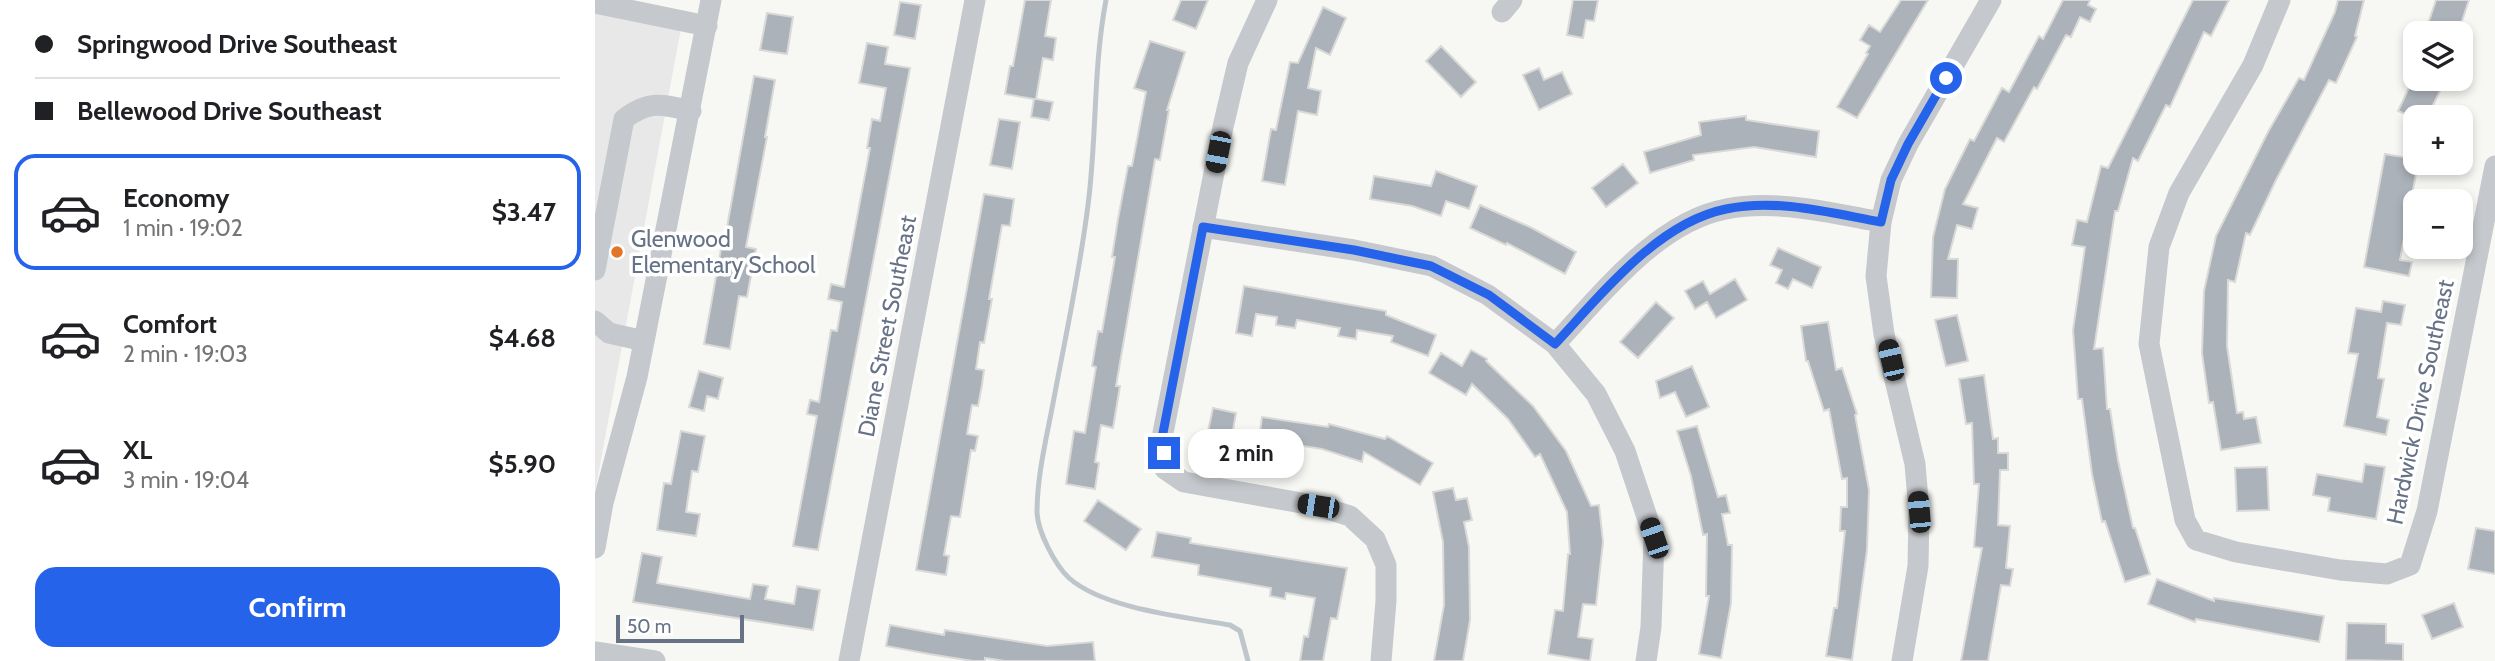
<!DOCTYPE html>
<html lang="en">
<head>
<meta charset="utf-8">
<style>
  body { margin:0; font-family:Cabin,sans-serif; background:#f6f6f6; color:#202124; height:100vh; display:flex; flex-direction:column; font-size:26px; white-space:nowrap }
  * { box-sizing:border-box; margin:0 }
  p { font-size:23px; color:#757577 }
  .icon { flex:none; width:38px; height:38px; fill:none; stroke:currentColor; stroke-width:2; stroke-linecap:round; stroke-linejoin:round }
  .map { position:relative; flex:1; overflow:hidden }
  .drawer { display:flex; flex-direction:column; background:#fff; width:595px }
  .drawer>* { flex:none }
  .banner { display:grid; align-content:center; height:154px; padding:0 35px; background:#fff }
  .buttons { position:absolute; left:1808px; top:21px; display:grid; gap:14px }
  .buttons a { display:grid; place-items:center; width:70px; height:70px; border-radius:14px; background:#fff; box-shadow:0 4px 10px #0003; font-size:35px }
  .scale { position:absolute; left:21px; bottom:18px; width:128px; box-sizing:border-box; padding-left:7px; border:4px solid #667285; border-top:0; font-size:19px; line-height:24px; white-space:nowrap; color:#667285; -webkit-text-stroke:5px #fff; paint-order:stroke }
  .end { position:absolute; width:32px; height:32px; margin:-16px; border:9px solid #2563eb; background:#fff; box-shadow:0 0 0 4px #fff }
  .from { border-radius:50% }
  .bubble { position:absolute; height:49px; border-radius:21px; background:#fff; box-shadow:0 4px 10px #0003; font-size:23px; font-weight:800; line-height:49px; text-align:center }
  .car { position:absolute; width:21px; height:42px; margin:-21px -10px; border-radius:9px; box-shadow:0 0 5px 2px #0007; background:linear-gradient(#222 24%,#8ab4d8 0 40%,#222 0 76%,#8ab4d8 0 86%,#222 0) }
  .banner b { display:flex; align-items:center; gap:24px; height:66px; font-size:26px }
  .banner b+b { border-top:2px solid #e0e0e0 }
  .banner i { width:18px; height:18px; background:#202124 }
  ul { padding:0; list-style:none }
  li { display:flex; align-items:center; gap:21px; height:116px; margin:0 14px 10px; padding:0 21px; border:4px solid transparent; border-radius:21px }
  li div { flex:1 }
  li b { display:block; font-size:26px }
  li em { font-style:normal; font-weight:800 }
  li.active { border-color:#2563eb }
  li>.icon { width:63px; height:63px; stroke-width:1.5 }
  .action { display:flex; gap:14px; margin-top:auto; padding:14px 35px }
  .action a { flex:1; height:80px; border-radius:21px; background:#2563eb; color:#fff; font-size:28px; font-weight:800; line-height:80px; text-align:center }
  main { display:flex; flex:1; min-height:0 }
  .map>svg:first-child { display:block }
  .built { fill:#e8e8e8 }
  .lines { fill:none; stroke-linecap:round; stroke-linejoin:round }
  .stream { stroke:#bec6cc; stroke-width:5 }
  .building { fill:#acb2b9; stroke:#d9d9d7; stroke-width:2 }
  .minor { stroke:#c5c8cc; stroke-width:21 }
  .route { stroke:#2563eb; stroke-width:9 }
  .poi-dot { fill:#e37529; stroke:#fff; stroke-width:2.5 }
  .labels { text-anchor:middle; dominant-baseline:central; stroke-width:7; stroke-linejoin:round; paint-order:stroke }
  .poi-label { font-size:23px; fill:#667285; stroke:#fff; text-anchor:start }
  .street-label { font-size:23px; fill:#667285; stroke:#fff }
</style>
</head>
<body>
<main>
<section class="drawer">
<div class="banner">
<b><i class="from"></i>Springwood Drive Southeast</b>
<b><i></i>Bellewood Drive Southeast</b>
</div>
<ul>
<li class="active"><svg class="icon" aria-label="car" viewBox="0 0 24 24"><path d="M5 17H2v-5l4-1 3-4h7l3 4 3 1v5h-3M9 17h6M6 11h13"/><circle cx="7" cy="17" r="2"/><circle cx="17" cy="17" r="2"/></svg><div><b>Economy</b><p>1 min · 19:02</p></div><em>$3.47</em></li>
<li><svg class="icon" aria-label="car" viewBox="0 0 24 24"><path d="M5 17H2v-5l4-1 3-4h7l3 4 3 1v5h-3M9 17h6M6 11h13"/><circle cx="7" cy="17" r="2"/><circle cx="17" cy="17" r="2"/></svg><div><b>Comfort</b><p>2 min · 19:03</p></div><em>$4.68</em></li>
<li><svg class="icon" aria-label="car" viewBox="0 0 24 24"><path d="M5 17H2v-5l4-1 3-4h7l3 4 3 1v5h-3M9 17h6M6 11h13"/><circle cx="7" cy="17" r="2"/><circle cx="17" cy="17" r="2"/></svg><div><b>XL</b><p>3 min · 19:04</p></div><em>$5.90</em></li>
</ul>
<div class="action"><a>Confirm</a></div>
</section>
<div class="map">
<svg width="1900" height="661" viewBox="0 0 1900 661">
  <rect width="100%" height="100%" fill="#f7f7f4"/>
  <path class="built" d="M 0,0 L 89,12 L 0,492 Z"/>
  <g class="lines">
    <path class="stream" d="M 511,0 C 498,68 502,137 493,205 C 485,270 471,334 459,398 C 452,436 442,474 442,513 C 443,532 460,565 474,578 C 509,609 590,617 635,625 L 645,631 L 653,661"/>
  </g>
  <path class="building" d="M 430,0 L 456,0 L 450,36 L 461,38 L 458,60 L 448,58 L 441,99 L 458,102 L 454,120 L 436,117 L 439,99 L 410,94 L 415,66 L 418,66 Z
    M 586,0 L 613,0 L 601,29 L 578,20 Z
    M 978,0 L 1003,0 L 999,21 L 991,20 L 988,38 L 972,35 Z
    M 1306,0 L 1333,0 L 1262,118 L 1242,107 L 1273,54 L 1271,53 L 1275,46 L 1265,40 L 1274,25 L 1285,32 Z
    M 1468,0 L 1495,0 L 1493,5 L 1501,9 L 1495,22 L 1485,17 L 1476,37 L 1471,35 L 1442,89 L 1439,87 L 1409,142 L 1402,138 L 1368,204 L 1383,208 L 1377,229 L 1362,225 L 1353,259 L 1363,259 L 1362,298 L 1336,297 L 1338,237 L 1350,189 L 1375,139 L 1379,141 L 1407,88 L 1414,92 L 1444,36 L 1448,39 Z
    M 1598,0 L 1634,0 L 1616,36 L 1609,32 L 1575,107 L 1571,105 L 1543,161 L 1538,158 L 1523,211 L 1520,211 L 1499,349 L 1508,348 L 1512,409 L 1515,409 L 1523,460 L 1538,528 L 1540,528 L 1555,574 L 1530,582 L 1510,521 L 1507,522 L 1497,474 L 1487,399 L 1483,399 L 1478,330 L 1490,247 L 1477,245 L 1482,220 L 1492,222 L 1506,166 L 1513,168 Z
    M 1743,0 L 1769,0 L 1760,36 L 1762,37 L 1741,83 L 1734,80 L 1681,180 L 1655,235 L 1651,233 L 1640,282 L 1633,280 L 1632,346 L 1642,413 L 1648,412 L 1649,419 L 1661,417 L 1666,443 L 1626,450 L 1618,402 L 1614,403 L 1607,353 L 1609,291 L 1621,236 L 1673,132 L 1704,78 L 1709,80 L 1740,12 Z
    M 1841,0 L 1874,0 L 1863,33 L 1841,33 L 1831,30 Z
    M 305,2 L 326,5 L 320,39 L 299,35 Z
    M 728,7 L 751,18 L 735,55 L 721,48 L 713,88 L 726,91 L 722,115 L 703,111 L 690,185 L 667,181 L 676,129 L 681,130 L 695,62 L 703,63 Z
    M 172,13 L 198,17 L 192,54 L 165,50 Z
    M 555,41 L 590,52 L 572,110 L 574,110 L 565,160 L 560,159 L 521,386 L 525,386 L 518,428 L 506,425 L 500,462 L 504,463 L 500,489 L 471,484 L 479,431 L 490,433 L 501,367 L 497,366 L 503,331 L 507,332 L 520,257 L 517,257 L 523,219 L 533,166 L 537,166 L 551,92 L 539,88 Z
    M 272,43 L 293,47 L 290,64 L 315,68 L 223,550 L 198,546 L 222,416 L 212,414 L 215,400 L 224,402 L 236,330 L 242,331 L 247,302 L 233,299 L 236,284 L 249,287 L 275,148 L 272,148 L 277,119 L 285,121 L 291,88 L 264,83 Z
    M 846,46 L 881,82 L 866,97 L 831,61 Z
    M 944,68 L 949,80 L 967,72 L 977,94 L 944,110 L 928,75 Z
    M 159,76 L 180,80 L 170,137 L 172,137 L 151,247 L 161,249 L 152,297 L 144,296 L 135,349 L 109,344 L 127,243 L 129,244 Z
    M 1818,79 L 1851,79 L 1832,117 L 1817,117 L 1803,111 Z
    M 1151,116 L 1151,120 L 1224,131 L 1221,157 L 1159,147 L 1098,155 L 1099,160 L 1055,173 L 1049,152 L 1106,135 L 1104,122 Z
    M 404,119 L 425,122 L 417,169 L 395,165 Z
    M 1790,154 L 1820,159 L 1820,163 L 1823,163 L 1805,260 L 1817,262 L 1814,276 L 1769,267 Z
    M 1028,164 L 1043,183 L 1011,207 L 997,188 Z
    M 841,171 L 882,186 L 874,209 L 851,201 L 846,216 L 817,206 L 775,199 L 779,176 L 836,186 Z
    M 389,194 L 419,199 L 415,226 L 407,225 L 394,299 L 397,299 L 389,343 L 385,342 L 381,369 L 389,370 L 387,385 L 383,406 L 377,405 L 372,434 L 383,436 L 380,451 L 376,450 L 365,517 L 356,516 L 349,555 L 354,556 L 351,575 L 321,570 Z
    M 885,205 L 937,228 L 981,252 L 970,274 L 912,243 L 911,245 L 875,228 Z
    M 1183,248 L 1226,267 L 1217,288 L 1198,279 L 1193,289 L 1181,283 L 1187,270 L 1175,265 Z
    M 1140,279 L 1152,300 L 1121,318 L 1112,302 L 1100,309 L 1090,291 L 1108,281 L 1115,294 Z
    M 649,286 L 791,311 L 791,315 L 841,335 L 833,356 L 796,342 L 798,336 L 762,330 L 761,339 L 743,336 L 745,328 L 702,320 L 700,328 L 681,325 L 682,317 L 661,314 L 657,336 L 641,333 Z
    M 1788,301 L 1810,305 L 1806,325 L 1792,323 L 1783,378 L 1789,379 L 1782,417 L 1794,420 L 1791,435 L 1749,426 L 1763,354 L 1753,353 L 1761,308 L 1786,312 Z
    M 1061,302 L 1079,318 L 1043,358 L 1025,342 Z
    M 1362,315 L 1373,361 L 1351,366 L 1340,320 Z
    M 1233,322 L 1241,370 L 1247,368 L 1262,414 L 1260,415 L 1274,490 L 1272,550 L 1257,660 L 1231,656 L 1239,608 L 1242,608 L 1250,531 L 1245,531 L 1246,507 L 1252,507 L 1252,478 L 1247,479 L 1234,409 L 1229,411 L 1213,361 L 1211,361 L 1206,326 Z
    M 876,350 L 892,359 L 891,361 L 938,406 L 971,451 L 996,506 L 1004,505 L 1008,542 L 1001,605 L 988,604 L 983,637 L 998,639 L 995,661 L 953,654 L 960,610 L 968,611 L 973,554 L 975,554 L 972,512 L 945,454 L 940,457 L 913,419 L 877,384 L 871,395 L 834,373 L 846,353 L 867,366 Z
    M 1097,366 L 1114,407 L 1091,417 L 1080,392 L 1065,398 L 1061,381 Z
    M 104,371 L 128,378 L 123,399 L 112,396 L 109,411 L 94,407 Z
    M 1389,375 L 1398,439 L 1403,438 L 1403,453 L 1413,453 L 1413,470 L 1405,470 L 1403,525 L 1415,526 L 1411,568 L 1418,569 L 1415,586 L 1406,585 L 1393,661 L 1366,661 L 1387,548 L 1379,547 L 1384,484 L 1379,484 L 1377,423 L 1371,424 L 1364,379 Z
    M 618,408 L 641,413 L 637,436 L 613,431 Z
    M 667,417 L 733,427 L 734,424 L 790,439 L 792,436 L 838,463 L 825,485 L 769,452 L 767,462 L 727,449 L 664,439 Z
    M 1102,426 L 1123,497 L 1131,495 L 1135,513 L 1127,514 L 1133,545 L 1137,545 L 1136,603 L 1126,658 L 1104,654 L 1114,596 L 1111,596 L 1112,534 L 1108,535 L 1096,476 L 1082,431 Z
    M 86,431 L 110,436 L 103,472 L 97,471 L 91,512 L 105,514 L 101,536 L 62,530 L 69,483 L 76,484 Z
    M 1770,464 L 1790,467 L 1781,519 L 1733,511 L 1735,498 L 1718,495 L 1722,474 L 1767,482 Z
    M 1672,467 L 1674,510 L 1642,511 L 1640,468 Z
    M 858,488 L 861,500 L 872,498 L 877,520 L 869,522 L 874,547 L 875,620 L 868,661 L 839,661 L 849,605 L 848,542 L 838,492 Z
    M 503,500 L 546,529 L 531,550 L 489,521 Z
    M 1881,528 L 1900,531 L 1900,574 L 1873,569 Z
    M 562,532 L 596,538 L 595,543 L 752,568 L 742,619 L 736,618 L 728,661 L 705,661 L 709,636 L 713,637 L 720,598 L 691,593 L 690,599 L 675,596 L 676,588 L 603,575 L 604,565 L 557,557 Z
    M 47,553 L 67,557 L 62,583 L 155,599 L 158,584 L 173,586 L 170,599 L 199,604 L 202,586 L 225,590 L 218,630 L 38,602 Z
    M 1562,579 L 1619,601 L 1619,598 L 1729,616 L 1724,642 L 1601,619 L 1600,622 L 1553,604 Z
    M 1859,603 L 1868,627 L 1837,639 L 1827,615 Z
    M 1752,623 L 1791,624 L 1791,643 L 1808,644 L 1808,661 L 1751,660 Z
    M 295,625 L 349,635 L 350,630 L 452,646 L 498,642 L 500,661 L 410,661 L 390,658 L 390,661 L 378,661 L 334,654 L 291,646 Z"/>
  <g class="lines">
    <path class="minor" d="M 672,0 L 643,63 L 628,127 L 567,438 L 570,469 L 589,482 L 723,506 L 755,516 L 780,539 L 791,565 L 791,601 L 786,661
      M 1685,0 L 1658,65 L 1584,193 L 1564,247 L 1554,344 L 1590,520 L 1601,540 L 1641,552 L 1745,570 L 1792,574 L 1815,565 L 1832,511 L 1900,166
      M 0,3 L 112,26
      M 907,12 L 917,0
      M 608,227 L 759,250 L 837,266 L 893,295 L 960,344 L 1001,394 L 1030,451 L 1059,538 L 1056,627 L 1051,661
      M 0,270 L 29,119 C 54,100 67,104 96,111
      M 0,321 L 14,333 L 49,341
      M 960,344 C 1006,295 1062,222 1131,209 C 1182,199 1236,213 1286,222
      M 0,548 L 8,503 L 42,377 L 116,0
      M 0,652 L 60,661
      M 254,661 L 380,0
      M 1307,661 L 1323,566 L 1324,512 L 1320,464 L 1289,334 L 1281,276 L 1286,222 L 1296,180 L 1313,144 L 1396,0"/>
  </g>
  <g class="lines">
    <path class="route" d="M 569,453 L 567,438 L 608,227 L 759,250 L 836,266 L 894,295 L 960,344 C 1006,295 1062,223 1131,209 C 1182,198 1236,213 1286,222 L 1296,180 L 1313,144 L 1351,78"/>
  </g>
  <circle class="poi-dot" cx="22" cy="252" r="7"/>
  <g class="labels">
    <g class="poi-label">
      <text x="36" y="239">Glenwood<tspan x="36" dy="26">Elementary School</tspan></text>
    </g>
    <g class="street-label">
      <text transform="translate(292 326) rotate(-79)">Diane Street Southeast</text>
      <text transform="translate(1825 402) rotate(-78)">Hardwick Drive Southeast</text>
    </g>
  </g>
</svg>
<div class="buttons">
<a><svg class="icon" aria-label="layers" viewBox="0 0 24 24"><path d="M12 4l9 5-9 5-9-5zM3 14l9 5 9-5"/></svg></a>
<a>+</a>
<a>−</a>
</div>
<div class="scale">50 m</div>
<i class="end from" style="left:1351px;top:78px"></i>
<i class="end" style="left:569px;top:453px"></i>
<div class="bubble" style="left:593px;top:429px;width:116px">2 min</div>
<i class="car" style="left:623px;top:152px;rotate:191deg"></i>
<i class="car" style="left:1296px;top:360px;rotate:347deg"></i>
<i class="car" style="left:723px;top:506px;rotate:279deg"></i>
<i class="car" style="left:1324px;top:512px;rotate:355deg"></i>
<i class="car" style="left:1059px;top:538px;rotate:341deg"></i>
</div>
</main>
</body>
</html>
